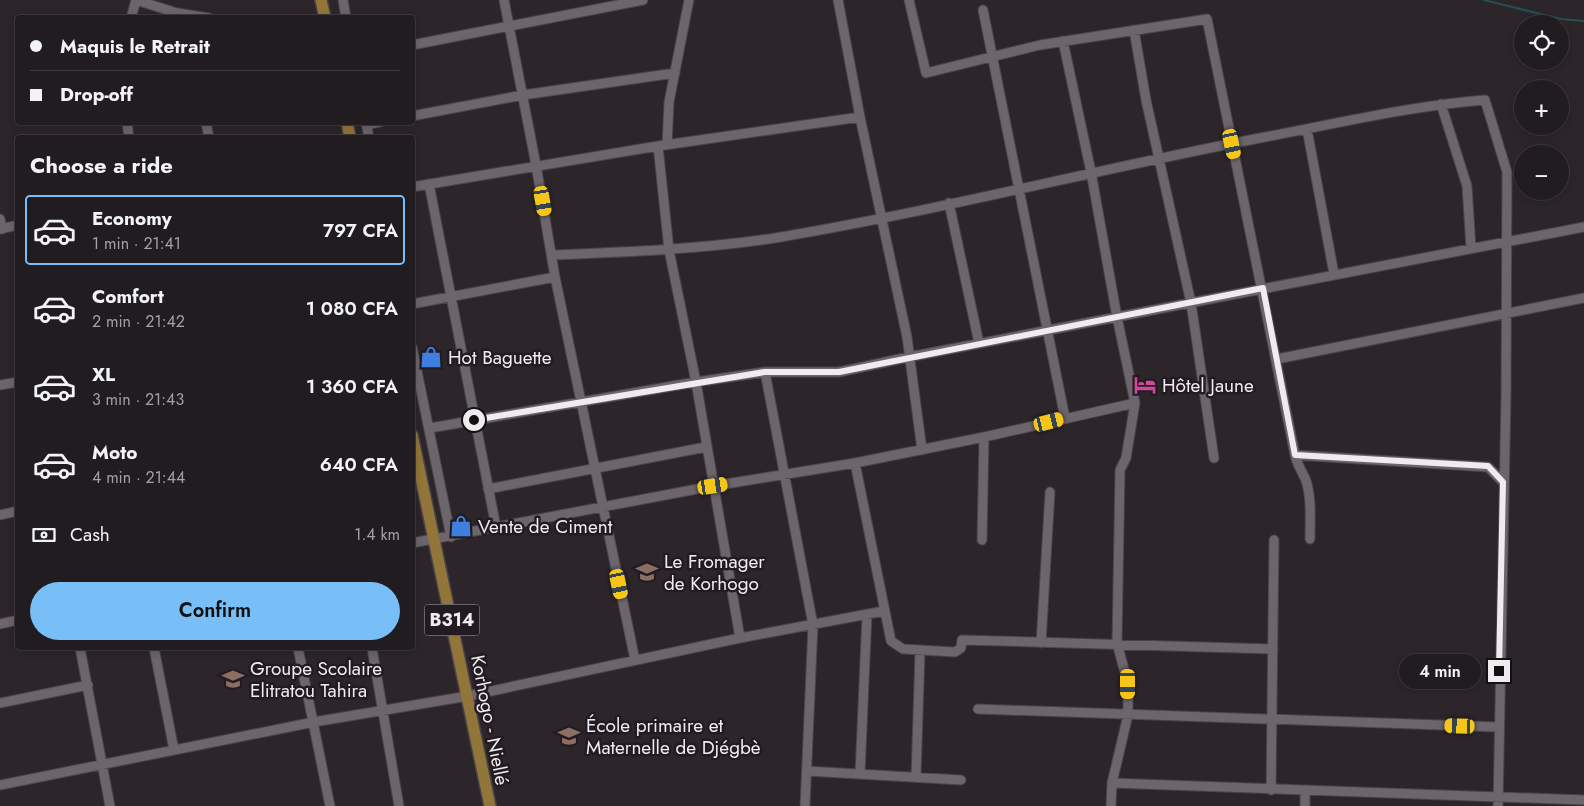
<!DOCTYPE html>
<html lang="en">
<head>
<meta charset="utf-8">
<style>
  body { margin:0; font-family:Jost,sans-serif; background:#2d292d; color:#f1f3f6; height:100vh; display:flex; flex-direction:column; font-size:19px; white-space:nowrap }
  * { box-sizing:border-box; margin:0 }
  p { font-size:16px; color:#a2a1a5 }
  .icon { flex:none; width:28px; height:28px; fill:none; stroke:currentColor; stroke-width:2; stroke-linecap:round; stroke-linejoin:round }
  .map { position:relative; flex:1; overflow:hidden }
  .side { position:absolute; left:15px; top:135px; width:400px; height:515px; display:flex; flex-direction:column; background:#211c20; border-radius:5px; box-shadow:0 2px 8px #0003,0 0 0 1px #3e3a3e }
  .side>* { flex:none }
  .banner { position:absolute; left:15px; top:15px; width:400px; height:110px; border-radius:5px; box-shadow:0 2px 8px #0003,0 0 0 1px #3e3a3e; display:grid; align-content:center; height:110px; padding:0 15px; background:#211c20 }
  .controls { position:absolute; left:1514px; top:15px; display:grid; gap:10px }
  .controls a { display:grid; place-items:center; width:55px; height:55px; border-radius:50%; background:#211c20; box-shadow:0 2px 8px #0003,0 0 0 1px #3e3a3e; font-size:25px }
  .end { position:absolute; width:22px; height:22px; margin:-11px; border:6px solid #efebef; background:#111; box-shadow:0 0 0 2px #111 }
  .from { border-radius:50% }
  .bubble { position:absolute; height:35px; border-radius:18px; background:#211c20; box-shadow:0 2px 8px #0003,0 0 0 1px #3e3a3e; font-size:16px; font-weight:600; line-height:35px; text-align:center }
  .car { position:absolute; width:15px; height:30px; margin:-15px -8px; border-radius:6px; box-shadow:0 0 4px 1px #0007; background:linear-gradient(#f5c518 24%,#345 0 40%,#f5c518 0 76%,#345 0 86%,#f5c518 0) }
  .banner b { display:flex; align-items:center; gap:18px; height:48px; font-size:19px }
  .banner b+b { border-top:1px solid #3e3a3e }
  .banner i { width:12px; height:12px; background:#f1f3f6 }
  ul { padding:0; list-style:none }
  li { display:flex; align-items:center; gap:15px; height:70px; margin:0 10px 8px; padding:0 5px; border:2px solid transparent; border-radius:5px }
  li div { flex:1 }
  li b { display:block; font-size:19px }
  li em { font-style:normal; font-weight:600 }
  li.current { border-color:#78bff7 }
  li>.icon { width:45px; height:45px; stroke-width:1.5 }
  h2 { padding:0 15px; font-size:22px; line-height:60px }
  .pay { display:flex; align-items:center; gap:12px; height:55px; padding:0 15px; font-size:19px }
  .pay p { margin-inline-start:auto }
  .button { display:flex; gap:10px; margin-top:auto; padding:10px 15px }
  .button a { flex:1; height:58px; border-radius:30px; background:#78bff7; color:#111; font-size:20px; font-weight:600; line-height:58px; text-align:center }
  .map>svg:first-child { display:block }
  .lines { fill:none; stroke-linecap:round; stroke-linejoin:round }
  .stream { stroke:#225255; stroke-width:2 }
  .minor-casing { stroke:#494449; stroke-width:11 }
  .major-casing { stroke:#494449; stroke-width:14 }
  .minor { stroke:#6c656c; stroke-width:9 }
  .major { stroke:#927538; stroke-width:11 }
  .route { stroke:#efebef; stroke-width:6 }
  .labels { text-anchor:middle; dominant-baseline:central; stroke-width:5; stroke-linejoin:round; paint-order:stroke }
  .shield { fill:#221c22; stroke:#b2adb2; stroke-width:1 }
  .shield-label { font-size:18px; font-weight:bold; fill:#efebef }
  .poi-label { font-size:19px; fill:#efebef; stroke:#221c22; text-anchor:start }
  .street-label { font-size:19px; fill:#efebef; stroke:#221c22 }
</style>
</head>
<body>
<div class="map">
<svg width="1584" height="806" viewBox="0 0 1584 806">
  <rect width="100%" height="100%" fill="#2c262b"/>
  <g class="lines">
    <path class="stream" d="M 1484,0 L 1561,19 L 1584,21"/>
    <g class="minor-casing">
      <path id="minor" d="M 136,0 L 177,13 L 209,18
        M 343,0 L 346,18
        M 504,0 L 536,165 L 555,277 L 635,660
        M 838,0 L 860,117 L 907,337 L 922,450
        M 909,0 L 926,73 L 1040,45 L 1207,19 L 1295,455 C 1297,464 1301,470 1305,478 C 1312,496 1310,519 1310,539
        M 983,10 L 1065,418
        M 131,18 L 136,0
        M 1134,30 L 1146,100 L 1191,303 L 1214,458
        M 1063,41 L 1091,172 L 1117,317 L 1135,403 L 1126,458 L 1120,470 L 1117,643 L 1128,684 L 1128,715 L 1112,783 L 1111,806
        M 412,45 L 643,0
        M 1441,104 L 1467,186 L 1471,248
        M 412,116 L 523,95 L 675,73
        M 127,122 L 129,138
        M 206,122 L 209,138
        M 366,122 L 369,138
        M 367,125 L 380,122
        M 1307,129 L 1334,274
        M 667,145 L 669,102 L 689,0
        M 658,146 L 669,250 L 696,382 L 740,638
        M 429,184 L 496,527
        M 412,187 L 658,146 L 860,117
        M 949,203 L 979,343
        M 0,219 L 2,229
        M 0,229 L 18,225
        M 553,255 C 627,252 702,249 775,238 C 938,211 1098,169 1260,138 C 1335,124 1409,106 1485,100 L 1507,172 L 1506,396 L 1498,806
        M 412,304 L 555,277
        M 412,347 L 451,537
        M 1277,359 L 1584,298
        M 765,372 L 813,625 L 805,806
        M 0,385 L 18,382
        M 430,428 L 696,382 L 765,372 L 839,372 L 909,357 L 1584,227
        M 1295,455 L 1488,467 L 1503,482
        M 855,463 L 891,641 L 903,649 L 955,652 L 961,648 L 962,640 L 1273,649
        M 488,489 L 706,447
        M 0,515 L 18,511
        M 982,540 L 984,437
        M 412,543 L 713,486 L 855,463 L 984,437 L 1135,403
        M 0,624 L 18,620
        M 1041,643 L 1050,492
        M 80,648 L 110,806
        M 154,648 L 174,750
        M 298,648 L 330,806
        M 372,648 L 399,806
        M 0,703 L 88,685
        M 978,709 L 1498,727
        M 807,771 L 961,780
        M 860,774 L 867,614
        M 916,777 L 920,651
        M 1112,783 L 1584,800
        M 0,785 L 314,722 L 468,696 L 740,638 L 884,611
        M 1271,790 L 1274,540
        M 1305,806 L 1305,791"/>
    </g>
    <g class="major-casing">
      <path id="major" d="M 321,0 L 325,18
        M 347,122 L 350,138
        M 412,435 L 490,806"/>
    </g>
    <use href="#minor" class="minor"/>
    <use href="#major" class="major"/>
  </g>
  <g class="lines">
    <path class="route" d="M 474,420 L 765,372 L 839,372 L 1263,288 L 1295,455 L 1488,466 L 1503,482 L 1499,671"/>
  </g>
  <defs>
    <g id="shop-bare" transform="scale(1.725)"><path d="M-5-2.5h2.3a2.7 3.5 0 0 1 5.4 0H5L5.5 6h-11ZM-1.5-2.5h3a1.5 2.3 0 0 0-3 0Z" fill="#3f7fe0" stroke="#221c22" stroke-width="2.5" paint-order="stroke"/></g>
    <g id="hotel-bare" transform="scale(1.725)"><path d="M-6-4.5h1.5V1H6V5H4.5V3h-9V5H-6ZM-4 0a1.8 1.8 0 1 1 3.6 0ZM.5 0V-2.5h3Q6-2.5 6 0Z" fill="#d1479c" stroke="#221c22" stroke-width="2.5" paint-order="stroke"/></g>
    <g id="school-bare" transform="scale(1.725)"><path d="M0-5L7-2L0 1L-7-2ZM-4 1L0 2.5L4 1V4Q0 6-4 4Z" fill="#8d6e63" stroke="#221c22" stroke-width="2.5" paint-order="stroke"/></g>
  </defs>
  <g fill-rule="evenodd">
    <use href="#shop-bare" x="431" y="357"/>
    <use href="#hotel-bare" x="1145" y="385"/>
    <use href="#shop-bare" x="461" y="526"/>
    <use href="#school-bare" x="647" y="572"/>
    <use href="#school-bare" x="233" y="679"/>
    <use href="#school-bare" x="569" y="736"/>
  </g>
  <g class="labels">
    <rect class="shield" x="424.5" y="604.5" width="55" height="31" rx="4"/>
    <g class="shield-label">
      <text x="452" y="620">B314</text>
    </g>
    <g class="poi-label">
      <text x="448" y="357">Hot Baguette</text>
      <text x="1162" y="385">Hôtel Jaune</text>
      <text x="478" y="526">Vente de Ciment</text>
      <text x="664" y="561">Le Fromager<tspan x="664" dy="22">de Korhogo</tspan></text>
      <text x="250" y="668">Groupe Scolaire<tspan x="250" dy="22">Elitratou Tahira</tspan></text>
      <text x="586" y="725">École primaire et<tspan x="586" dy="22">Maternelle de Djégbè</tspan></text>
    </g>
    <g class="street-label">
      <text transform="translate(490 720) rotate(79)">Korhogo - Niellé</text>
    </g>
  </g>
</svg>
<div class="controls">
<a><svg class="icon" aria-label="locate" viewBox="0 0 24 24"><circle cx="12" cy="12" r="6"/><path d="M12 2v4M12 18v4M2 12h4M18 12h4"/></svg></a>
<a>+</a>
<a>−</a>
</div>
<i class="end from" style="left:474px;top:420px"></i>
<i class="end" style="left:1499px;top:671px"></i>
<div class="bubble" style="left:1399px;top:654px;width:82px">4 min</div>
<i class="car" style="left:1232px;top:144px;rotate:168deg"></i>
<i class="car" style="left:543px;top:201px;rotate:170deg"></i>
<i class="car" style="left:1049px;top:422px;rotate:76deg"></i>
<i class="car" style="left:713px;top:486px;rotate:81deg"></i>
<i class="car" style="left:619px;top:584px;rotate:168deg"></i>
<i class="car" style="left:1128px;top:684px;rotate:180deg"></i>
<i class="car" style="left:1460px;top:726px;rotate:272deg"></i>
<div class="banner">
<b><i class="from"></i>Maquis le Retrait</b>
<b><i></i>Drop-off</b>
</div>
<section class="side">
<h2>Choose a ride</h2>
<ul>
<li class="current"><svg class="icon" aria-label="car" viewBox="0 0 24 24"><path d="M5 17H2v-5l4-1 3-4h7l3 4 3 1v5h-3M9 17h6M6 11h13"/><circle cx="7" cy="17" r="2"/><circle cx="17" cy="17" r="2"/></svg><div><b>Economy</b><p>1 min · 21:41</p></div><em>797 CFA</em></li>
<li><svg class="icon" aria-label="car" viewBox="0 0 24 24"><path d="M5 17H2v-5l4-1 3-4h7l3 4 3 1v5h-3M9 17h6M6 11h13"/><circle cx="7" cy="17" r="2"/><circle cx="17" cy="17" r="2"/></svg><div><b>Comfort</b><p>2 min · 21:42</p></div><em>1 080 CFA</em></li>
<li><svg class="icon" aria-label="car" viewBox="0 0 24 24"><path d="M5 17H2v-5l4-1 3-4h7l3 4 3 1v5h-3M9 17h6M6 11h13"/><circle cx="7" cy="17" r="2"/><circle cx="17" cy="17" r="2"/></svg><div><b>XL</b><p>3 min · 21:43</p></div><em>1 360 CFA</em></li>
<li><svg class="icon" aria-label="car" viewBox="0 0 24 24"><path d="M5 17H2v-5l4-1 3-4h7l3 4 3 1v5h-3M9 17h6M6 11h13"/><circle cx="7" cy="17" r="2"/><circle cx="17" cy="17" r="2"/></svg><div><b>Moto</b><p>4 min · 21:44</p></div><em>640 CFA</em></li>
</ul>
<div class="pay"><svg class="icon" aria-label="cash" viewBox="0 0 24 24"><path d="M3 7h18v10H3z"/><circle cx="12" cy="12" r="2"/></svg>Cash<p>1.4 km</p></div>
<div class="button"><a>Confirm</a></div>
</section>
</div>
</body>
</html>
